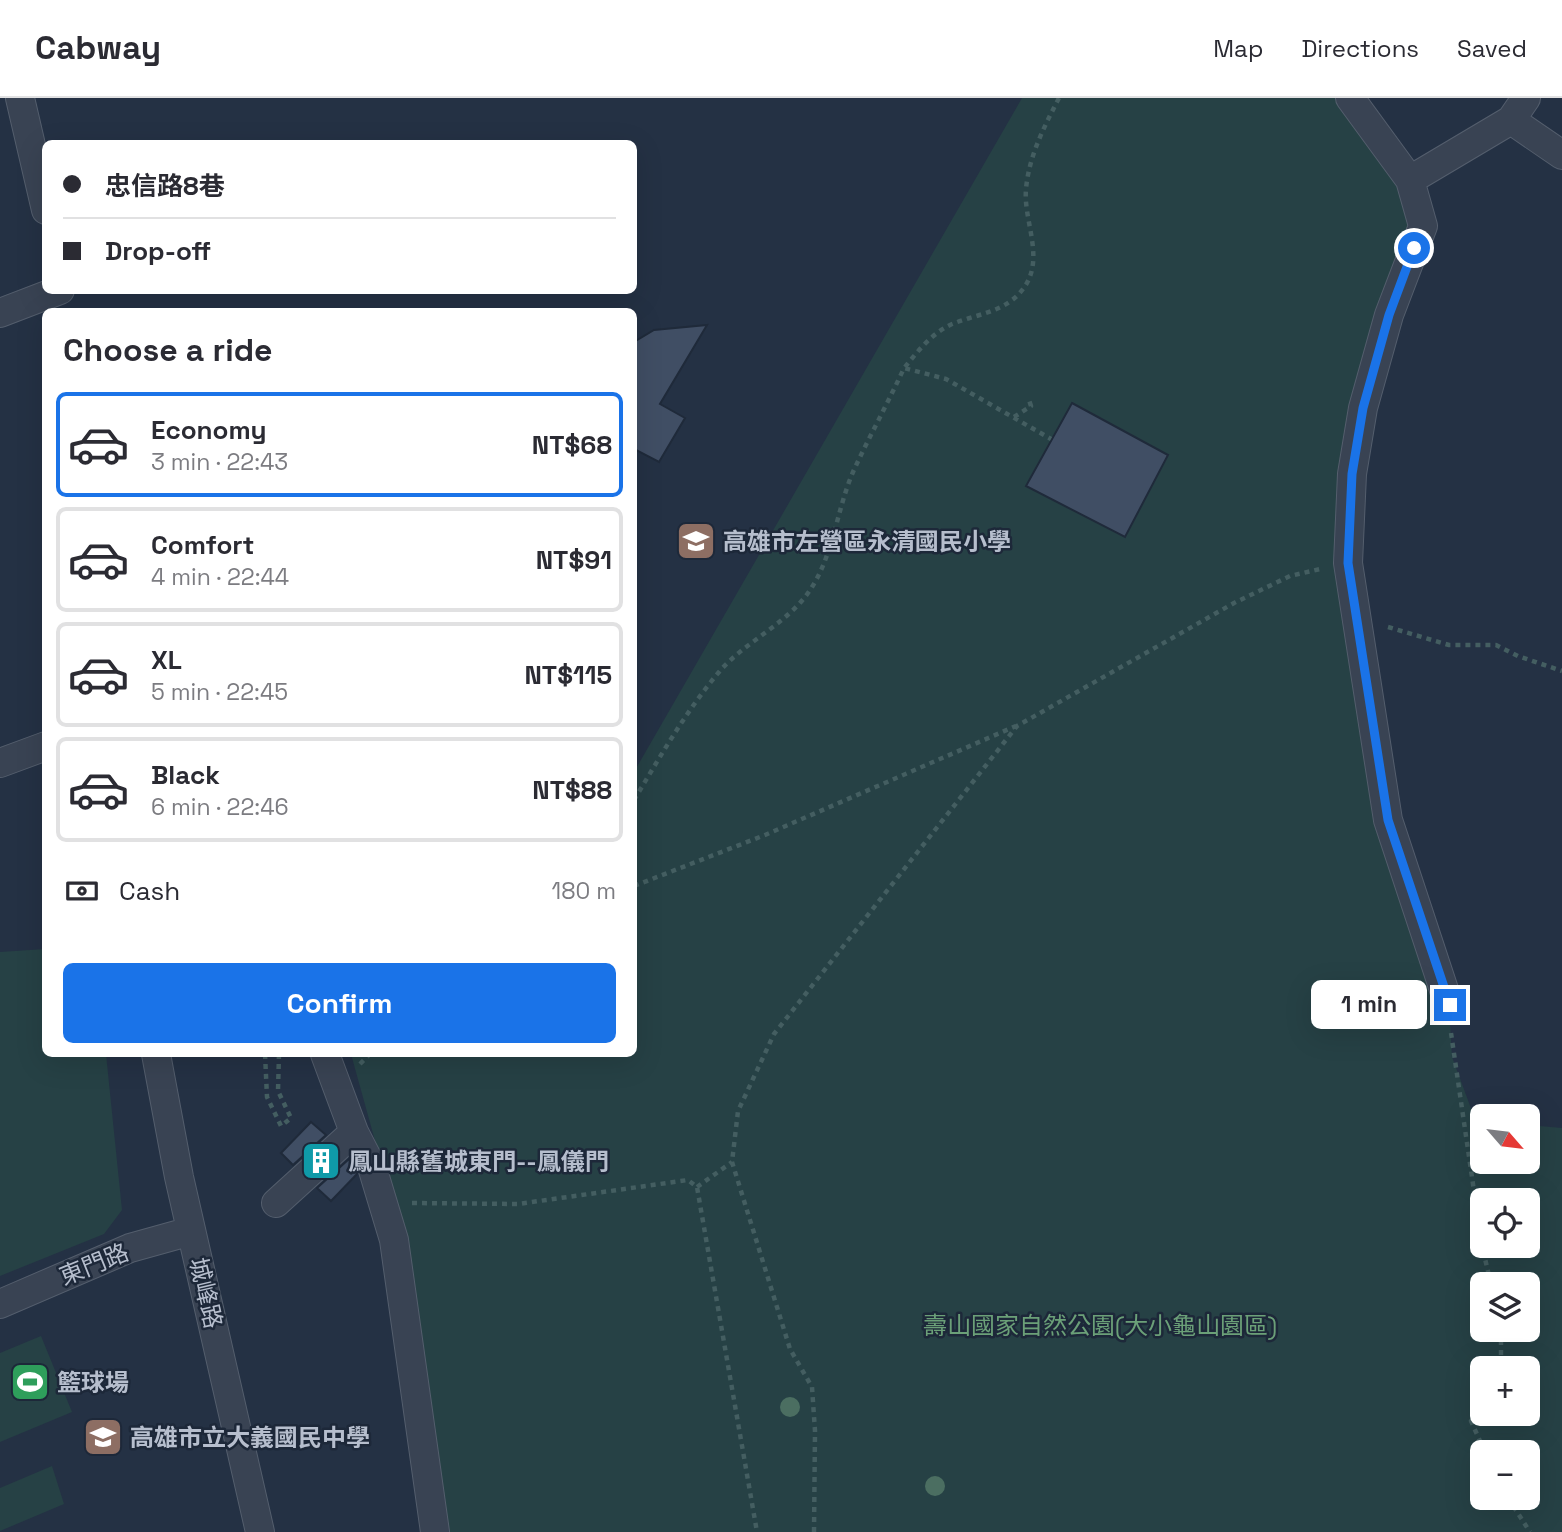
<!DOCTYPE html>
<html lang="en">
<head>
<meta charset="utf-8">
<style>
  body { margin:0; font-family:"Space Grotesk","Noto Sans TC",sans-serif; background:#f7f7f7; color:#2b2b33; height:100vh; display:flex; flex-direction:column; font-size:26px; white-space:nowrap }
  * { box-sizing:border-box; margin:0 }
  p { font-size:23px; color:#7c7c81 }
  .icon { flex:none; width:38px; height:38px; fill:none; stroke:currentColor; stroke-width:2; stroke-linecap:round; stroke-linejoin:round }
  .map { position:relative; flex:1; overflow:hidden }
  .drawer { position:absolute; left:42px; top:210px; width:595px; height:749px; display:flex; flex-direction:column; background:#fff; border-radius:10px; box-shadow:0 7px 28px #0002 }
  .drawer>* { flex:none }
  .hud { position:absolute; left:42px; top:42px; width:595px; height:154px; border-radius:10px; box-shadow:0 7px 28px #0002; display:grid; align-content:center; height:154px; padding:0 21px; background:#fff }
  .needle { width:46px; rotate:118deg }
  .fabs { position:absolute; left:1470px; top:1006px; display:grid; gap:14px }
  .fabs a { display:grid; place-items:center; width:70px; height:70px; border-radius:10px; background:#fff; box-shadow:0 7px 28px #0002; font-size:35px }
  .end { position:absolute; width:32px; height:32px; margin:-16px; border:9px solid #1a73e8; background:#fff; box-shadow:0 0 0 4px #fff }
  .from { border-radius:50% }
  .bubble { position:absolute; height:49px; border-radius:10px; background:#fff; box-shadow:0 7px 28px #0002; font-size:23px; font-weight:700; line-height:49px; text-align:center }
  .hud b { display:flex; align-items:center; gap:24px; height:66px; font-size:26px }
  .hud b+b { border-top:2px solid #e1e1e2 }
  .hud i { width:18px; height:18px; background:#2b2b33 }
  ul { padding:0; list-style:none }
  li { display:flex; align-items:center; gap:21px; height:105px; margin:0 14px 10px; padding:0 7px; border:4px solid #e1e1e2; border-radius:10px }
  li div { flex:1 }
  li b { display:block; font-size:26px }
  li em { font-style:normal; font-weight:700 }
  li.selected { border-color:#1a73e8 }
  li>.icon { width:63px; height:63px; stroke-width:1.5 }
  h2 { padding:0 21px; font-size:32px; line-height:84px }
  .pay { display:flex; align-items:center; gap:18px; height:77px; padding:0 21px; font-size:26px }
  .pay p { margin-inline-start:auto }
  .primary-button { display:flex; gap:14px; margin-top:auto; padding:14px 21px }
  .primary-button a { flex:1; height:80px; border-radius:10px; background:#1a73e8; color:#fff; font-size:28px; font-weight:700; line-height:80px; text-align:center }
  header { display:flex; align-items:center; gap:42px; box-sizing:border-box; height:98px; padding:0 35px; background:#fff; border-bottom:2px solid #e1e1e2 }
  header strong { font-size:33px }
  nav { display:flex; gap:38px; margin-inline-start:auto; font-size:24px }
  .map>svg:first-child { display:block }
  .green { fill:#264145; fill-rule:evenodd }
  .building { fill:#404e64; stroke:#1f2a3a; stroke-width:2 }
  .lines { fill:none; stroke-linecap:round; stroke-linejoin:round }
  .minor-casing { stroke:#545e6d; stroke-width:30 }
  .path { stroke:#445e61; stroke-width:4.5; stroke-dasharray:5 5; stroke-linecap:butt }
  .minor { stroke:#394353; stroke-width:28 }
  .tree { fill:#4b6e61 }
  .route { stroke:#1a73e8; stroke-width:9 }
  .labels { text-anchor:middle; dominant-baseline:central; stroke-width:5; stroke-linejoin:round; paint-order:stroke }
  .poi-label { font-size:24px; font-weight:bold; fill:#b6becd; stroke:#1d2839; text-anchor:start }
  .street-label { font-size:24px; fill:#b6becd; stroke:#1d2839 }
  .park-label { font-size:24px; fill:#6ba078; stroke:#1d2839 }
</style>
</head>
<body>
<header>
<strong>Cabway</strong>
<nav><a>Map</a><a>Directions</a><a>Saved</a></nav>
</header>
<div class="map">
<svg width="1562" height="1434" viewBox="0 0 1562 1434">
  <rect width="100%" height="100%" fill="#243144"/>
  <path class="green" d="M 1022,0 L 1350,0 L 1423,128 L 1352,376 L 1388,722 L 1449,907 L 1452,959 L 1476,1024 L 1482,1024 L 1482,1064 L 1528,1064 L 1528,1027 L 1562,1030 L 1562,1434 L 442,1434 L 382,1068 L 351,956 L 634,956 L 634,674 ZM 1482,1102 L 1528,1102 L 1528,1148 L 1482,1148 ZM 1482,1186 L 1528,1186 L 1528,1232 L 1482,1232 ZM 1482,1270 L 1528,1270 L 1528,1316 L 1482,1316 ZM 1482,1354 L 1528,1354 L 1528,1400 L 1482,1400 Z
    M 45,851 L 46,956 L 106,956 L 122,1112 L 104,1136 L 0,1178 L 0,854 Z
    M 41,1238 L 72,1314 L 0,1344 L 0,1255 Z
    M 52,1368 L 64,1406 L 0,1433 L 0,1390 Z"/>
  <path class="building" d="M 707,227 L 660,306 L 685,320 L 659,364 L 634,351 L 634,244 L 654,232 Z
    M 1072,305 L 1168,357 L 1125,439 L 1026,388 Z
    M 311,1024 L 326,1037 L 293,1067 L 281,1055 Z
    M 349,1061 L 357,1076 L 331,1103 L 317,1090 Z"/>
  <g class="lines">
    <g class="minor-casing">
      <path id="minor" d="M 20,0 L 46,112
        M 1350,0 L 1410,82
        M 1511,22 L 1562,57
        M 0,215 L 60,192
        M 0,665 L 46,648
        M 1449,907 L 1388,722 L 1348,465 L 1352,376 L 1363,310 L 1389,217 L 1423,128 L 1410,82 L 1511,22 L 1526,0
        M 156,956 L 179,1079 L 260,1434
        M 325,956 L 354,1034
        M 276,1105 L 354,1034 L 372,1069 L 394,1142 L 435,1434
        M 0,1206 L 130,1150 L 191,1133"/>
    </g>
    <path class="path" d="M 905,269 C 918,253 932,235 952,226 C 977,216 1006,214 1023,191 C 1046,161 1023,123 1026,91 C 1029,58 1044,29 1059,0
      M 1014,319 L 1031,308 L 1029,302
      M 1388,529 L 1449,547 L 1496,547 L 1518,558 L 1562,573
      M 634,702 C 660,659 686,613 719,574 C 745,543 790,525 812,489 C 834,454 837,411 853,374 C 869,339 888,305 904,270 L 946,281 L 1051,341
      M 634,788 L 765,737 L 1016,628
      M 1451,935 L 1482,1148 L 1491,1186
      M 265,956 L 267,999 L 281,1028 L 291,1020 L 278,993 L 279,956
      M 360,966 L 370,956
      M 697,1089 L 732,1064
      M 412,1105 L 518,1106 L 688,1082 L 697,1089 L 757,1434
      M 1501,1232 L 1501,1270
      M 1485,1354 L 1471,1323 L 1486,1316
      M 1508,1400 L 1530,1434
      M 814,1434 L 815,1333 L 812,1289 L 790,1251 L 732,1064 L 738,1013 L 774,936 L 1017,628 L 1234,505 L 1290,478 L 1320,471"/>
    <use href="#minor" class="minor"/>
  </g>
  <g class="tree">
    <circle cx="790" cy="1309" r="10"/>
    <circle cx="935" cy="1388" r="10"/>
  </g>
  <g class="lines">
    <path class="route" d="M 1414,150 L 1389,217 L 1363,310 L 1352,376 L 1348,465 L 1388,722 L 1450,907"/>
  </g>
  <defs>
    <g id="school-square" transform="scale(2.0125)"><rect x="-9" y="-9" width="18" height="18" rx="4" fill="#8d6e63" stroke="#1d2839"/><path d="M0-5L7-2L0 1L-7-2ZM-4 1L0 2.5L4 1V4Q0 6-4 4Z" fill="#fff"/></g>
    <g id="building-square" transform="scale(2.0125)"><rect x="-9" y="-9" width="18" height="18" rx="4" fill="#0f9aa8" stroke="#1d2839"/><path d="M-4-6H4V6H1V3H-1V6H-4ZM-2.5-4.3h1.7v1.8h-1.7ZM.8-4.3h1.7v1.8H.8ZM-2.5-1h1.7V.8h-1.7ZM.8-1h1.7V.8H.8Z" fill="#fff"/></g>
    <g id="stadium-square" transform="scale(2.0125)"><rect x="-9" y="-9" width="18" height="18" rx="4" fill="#2e9e5b" stroke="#1d2839"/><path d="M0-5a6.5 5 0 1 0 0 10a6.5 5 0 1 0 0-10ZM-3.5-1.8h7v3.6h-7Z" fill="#fff"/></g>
  </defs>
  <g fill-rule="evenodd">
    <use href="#school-square" x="696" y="443"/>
    <use href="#building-square" x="321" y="1063"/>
    <use href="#stadium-square" x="30" y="1284"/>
    <use href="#school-square" x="103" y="1339"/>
  </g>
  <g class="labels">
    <g class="poi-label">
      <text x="723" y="443">高雄市左營區永清國民小學</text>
      <text x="348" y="1063">鳳山縣舊城東門--鳳儀門</text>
      <text x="57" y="1284">籃球場</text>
      <text x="130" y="1339">高雄市立大義國民中學</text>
    </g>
    <g class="street-label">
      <text transform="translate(94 1166) rotate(-22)">東門路</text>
      <text transform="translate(206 1195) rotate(77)">城峰路</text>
    </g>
    <g class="park-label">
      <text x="1100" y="1227">壽山國家自然公園(大小龜山園區)</text>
    </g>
  </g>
</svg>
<div class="fabs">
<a><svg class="needle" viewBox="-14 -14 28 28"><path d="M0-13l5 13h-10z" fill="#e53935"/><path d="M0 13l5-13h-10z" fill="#7c7c81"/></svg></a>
<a><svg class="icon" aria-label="locate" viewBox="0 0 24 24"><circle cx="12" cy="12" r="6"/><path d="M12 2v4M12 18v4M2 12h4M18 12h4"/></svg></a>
<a><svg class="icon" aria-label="layers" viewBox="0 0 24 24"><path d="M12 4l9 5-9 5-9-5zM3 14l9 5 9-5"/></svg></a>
<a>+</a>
<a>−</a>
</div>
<i class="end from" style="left:1414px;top:150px"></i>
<i class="end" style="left:1450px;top:907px"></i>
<div class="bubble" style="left:1311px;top:882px;width:116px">1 min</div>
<div class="hud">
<b><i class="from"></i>忠信路8巷</b>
<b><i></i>Drop-off</b>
</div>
<section class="drawer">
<h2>Choose a ride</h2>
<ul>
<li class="selected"><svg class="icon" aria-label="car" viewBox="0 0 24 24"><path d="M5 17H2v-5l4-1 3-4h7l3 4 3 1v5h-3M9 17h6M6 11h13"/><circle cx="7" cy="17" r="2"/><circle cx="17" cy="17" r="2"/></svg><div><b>Economy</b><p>3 min · 22:43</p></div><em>NT$68</em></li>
<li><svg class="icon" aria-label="car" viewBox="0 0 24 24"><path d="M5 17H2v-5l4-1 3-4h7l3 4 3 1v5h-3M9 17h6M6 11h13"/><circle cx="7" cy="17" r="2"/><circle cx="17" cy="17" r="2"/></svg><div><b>Comfort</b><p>4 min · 22:44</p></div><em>NT$91</em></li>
<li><svg class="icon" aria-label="car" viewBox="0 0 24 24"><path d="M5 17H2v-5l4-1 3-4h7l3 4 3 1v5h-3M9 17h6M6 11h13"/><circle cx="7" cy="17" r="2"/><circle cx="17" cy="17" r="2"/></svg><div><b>XL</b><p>5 min · 22:45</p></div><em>NT$115</em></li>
<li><svg class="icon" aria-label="car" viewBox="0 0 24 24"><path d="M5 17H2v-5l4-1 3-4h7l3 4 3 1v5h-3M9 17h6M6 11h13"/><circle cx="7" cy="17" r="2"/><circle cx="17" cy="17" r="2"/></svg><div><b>Black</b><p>6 min · 22:46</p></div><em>NT$88</em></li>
</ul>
<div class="pay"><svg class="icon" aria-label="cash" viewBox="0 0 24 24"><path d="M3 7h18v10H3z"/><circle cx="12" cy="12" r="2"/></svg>Cash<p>180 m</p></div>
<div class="primary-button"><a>Confirm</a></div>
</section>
</div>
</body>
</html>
